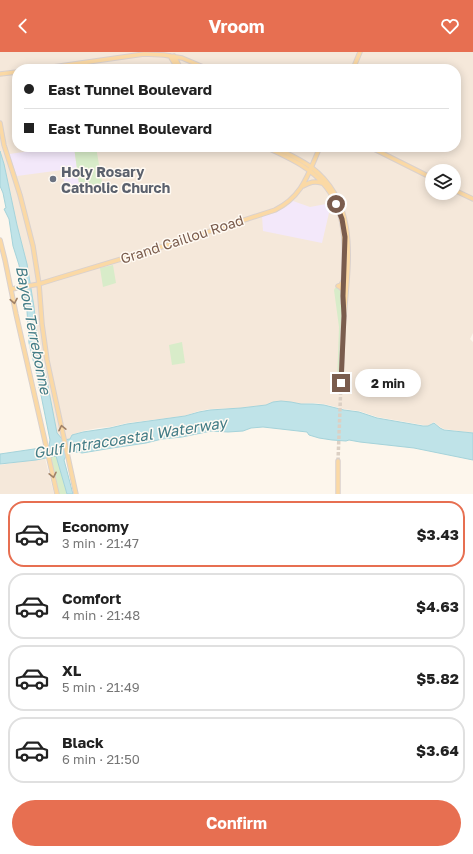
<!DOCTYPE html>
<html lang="en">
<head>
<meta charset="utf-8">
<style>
  body { margin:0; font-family:"Golos Text",sans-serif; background:#f2f2f2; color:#222; height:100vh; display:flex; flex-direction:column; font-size:15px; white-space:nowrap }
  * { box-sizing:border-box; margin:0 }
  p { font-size:13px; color:#767676 }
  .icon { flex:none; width:22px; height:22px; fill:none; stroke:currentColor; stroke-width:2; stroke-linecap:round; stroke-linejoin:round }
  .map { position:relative; height:442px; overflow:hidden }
  .side { display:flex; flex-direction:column; background:#fff; flex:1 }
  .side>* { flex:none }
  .top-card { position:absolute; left:12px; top:12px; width:449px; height:88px; border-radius:16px; box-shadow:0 2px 10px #0003; display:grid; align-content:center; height:88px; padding:0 12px; background:#fff }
  .controls { position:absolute; left:425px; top:112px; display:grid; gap:8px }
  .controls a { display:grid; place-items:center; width:36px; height:36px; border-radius:50%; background:#fff; box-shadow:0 2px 10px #0003; font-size:20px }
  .end { position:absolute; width:18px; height:18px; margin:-9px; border:5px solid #7a5c4d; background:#fff; box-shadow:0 0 0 2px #fff }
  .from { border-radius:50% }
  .bubble { position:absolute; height:28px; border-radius:14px; background:#fff; box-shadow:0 2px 10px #0003; font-size:13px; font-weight:700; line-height:28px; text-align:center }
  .top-card b { display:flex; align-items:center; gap:14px; height:38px; font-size:15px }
  .top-card b+b { border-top:1px solid #e0e0e0 }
  .top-card i { width:10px; height:10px; background:#222 }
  ul { padding:7px 0 0; list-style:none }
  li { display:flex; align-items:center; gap:12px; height:66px; margin:0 8px 6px; padding:0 4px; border:2px solid #e0e0e0; border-radius:16px }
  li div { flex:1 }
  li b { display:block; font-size:15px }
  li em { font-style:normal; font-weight:700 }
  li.current { border-color:#e76f51 }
  li>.icon { width:36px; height:36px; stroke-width:1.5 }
  .action { display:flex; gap:8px; margin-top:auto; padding:8px 12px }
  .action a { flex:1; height:46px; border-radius:24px; background:#e76f51; color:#fff; font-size:16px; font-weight:700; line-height:46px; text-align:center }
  header { display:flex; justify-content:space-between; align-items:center; height:52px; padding:0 12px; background:#e76f51; color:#fff; font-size:18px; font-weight:700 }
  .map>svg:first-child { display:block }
  .residential { fill:#f5e8da; fill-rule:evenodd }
  .education { fill:#f3e8fa }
  .green { fill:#d8ecc9 }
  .water { fill:#bfe3e8; stroke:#a5d3da }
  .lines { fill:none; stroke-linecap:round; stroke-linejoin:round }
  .major-tunnel { stroke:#dcd0c4; stroke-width:3.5; stroke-dasharray:3.5 2; stroke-linecap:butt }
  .major-casing { stroke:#dad1cd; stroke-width:5.5 }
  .major { stroke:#fbd9a5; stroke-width:3.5 }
  .oneway { stroke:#a18267 }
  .route { stroke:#7a5c4d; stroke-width:5 }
  .worship-dot { fill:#6b7280; stroke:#fffaf3; stroke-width:1.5 }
  .labels { text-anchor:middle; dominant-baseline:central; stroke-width:3; stroke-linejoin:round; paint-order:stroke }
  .worship-label { font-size:14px; font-weight:bold; fill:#5b616d; stroke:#fffaf3; text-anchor:start }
  .street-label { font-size:14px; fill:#7a5c4d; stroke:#fffaf3 }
  .water-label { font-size:15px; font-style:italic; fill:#437c86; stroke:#fffaf3 }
</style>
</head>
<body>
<header><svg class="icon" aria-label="back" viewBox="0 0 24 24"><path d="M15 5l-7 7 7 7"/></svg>Vroom<svg class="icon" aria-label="heart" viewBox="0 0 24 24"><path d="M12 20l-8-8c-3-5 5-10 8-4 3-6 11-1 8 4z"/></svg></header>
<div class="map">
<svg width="473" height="442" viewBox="0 0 473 442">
  <rect width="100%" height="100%" fill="#fdf6ec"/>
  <path class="residential" d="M 0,0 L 473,0 L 473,281 L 470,287 L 473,290 L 473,381 L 444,377 L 440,375 L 434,370 L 428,374 L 423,373 L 377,365 L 359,359 L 344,357 L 324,352 L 313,351 L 301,352 L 291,350 L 281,349 L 273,350 L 266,353 L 241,356 L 210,357 L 199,359 L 184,364 L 127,371 L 110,375 L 98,376 L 83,379 L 72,383 L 70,387 L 63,388 L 57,381 L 47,329 L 38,292 L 34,255 L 27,212 L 17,173 L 4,112 L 0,99 ZM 17,17 L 456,17 L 456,95 L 17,95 ZM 432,119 L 454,119 L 454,141 L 432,141 Z
    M 45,406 L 54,442 L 0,442 L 0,413 Z"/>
  <path class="education" d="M 60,95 L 74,95 L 80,139 L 66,140 L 62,118 L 17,124 L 9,102 Z
    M 332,148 L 322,191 L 263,179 L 262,164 L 275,161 L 286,155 L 293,149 L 310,155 L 326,152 Z"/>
  <path class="green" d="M 74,95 L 96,95 L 103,136 L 80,139 Z
    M 113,213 L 116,231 L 103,235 L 100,216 Z
    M 338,235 L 342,238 L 342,273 L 339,332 L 337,331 L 339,275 L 334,238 L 335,236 Z
    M 182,290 L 185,311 L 172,313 L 169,293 Z
    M 56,404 L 57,405 L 67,442 L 57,442 L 49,405 Z"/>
  <path class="water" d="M 0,99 L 4,112 L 17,173 L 27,212 L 34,255 L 38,292 L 47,329 L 57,381 L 63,388 L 70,387 L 72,383 L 83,380 L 110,376 L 127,372 L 185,364 L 199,360 L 210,358 L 241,356 L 266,353 L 273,350 L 281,349 L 291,350 L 301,352 L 313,352 L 324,353 L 344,358 L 359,360 L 377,366 L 423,374 L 428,374 L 434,371 L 440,376 L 444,378 L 473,381 L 473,408 L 414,396 L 360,390 L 349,388 L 346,389 L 332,388 L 319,386 L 309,383 L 307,380 L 263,375 L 251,376 L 243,379 L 228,380 L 211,379 L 182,385 L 162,387 L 146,391 L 106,397 L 82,401 L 78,400 L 69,401 L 66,404 L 64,408 L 73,442 L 67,442 L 56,404 L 36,408 L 0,412 L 0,402 L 34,397 L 49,394 L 50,388 L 41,343 L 39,336 L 38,328 L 29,291 L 27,259 L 19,213 L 13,194 L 9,167 L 4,157 L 6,156 L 3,141 L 0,134 Z"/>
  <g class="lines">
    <path class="major-tunnel" d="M 338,409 L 341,331"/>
    <g class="major-casing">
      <path id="major" d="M 170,4 L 178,17
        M 174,4 L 181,17
        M 39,17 L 144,2 L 164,3 L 182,6 L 208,17
        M 353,17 L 360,0
        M 0,22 L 17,20
        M 0,71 L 4,93 L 20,143 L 33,194 L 39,232 L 42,272 L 47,308 L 76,442
        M 266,95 C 278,101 290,106 301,113 C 356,147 343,198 343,251
        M 274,95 C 287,101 300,107 311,115 C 360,152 348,212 344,265 C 342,287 342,309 341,331
        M 370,95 L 432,126
        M 303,134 C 310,130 314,129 322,131
        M 454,138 L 473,147
        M 0,188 L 5,208 L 16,262 L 57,442
        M 12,237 L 39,232 L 55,227 L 171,192 L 275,158 C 303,144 308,122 320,95
        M 343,238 L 340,235 L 338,234 L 341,233 L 343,229
        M 338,409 L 338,442"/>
    </g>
    <use href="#major" class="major"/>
  </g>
  <defs><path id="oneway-chevron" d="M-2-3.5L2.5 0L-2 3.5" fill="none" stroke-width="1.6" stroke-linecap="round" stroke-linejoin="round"/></defs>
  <g class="oneway">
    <use href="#oneway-chevron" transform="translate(14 249) rotate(80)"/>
    <use href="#oneway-chevron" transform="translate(62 376) rotate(-102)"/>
    <use href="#oneway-chevron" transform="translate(53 423) rotate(78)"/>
  </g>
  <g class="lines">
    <path class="route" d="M 336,152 L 342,167 L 345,185 L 343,244 L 344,264 L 341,331"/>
  </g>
  <circle class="worship-dot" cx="53" cy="127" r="4"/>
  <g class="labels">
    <g class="worship-label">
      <text x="61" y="119">Holy Rosary<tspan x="61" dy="16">Catholic Church</tspan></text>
    </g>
    <g class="street-label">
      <text transform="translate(182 187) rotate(-18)">Grand Caillou Road</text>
    </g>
    <g class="water-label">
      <text transform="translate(34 278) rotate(79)">Bayou Terrebonne</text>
      <text transform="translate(130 385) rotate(-9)">Gulf Intracoastal Waterway</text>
    </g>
  </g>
</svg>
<div class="controls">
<a><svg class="icon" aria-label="layers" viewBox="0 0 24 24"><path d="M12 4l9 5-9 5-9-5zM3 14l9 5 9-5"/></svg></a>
</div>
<i class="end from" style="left:336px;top:152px"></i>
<i class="end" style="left:341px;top:331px"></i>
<div class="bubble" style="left:355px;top:317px;width:66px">2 min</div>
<div class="top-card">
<b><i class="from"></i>East Tunnel Boulevard</b>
<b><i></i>East Tunnel Boulevard</b>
</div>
</div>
<section class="side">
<ul>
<li class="current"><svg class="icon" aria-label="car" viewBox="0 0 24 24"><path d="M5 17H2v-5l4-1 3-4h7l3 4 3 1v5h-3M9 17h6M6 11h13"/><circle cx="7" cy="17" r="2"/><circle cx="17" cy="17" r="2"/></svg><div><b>Economy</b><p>3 min · 21:47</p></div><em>$3.43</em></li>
<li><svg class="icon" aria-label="car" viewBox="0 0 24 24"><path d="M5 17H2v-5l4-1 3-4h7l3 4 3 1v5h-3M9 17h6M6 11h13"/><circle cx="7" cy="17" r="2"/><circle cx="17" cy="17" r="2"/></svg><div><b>Comfort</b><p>4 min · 21:48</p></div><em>$4.63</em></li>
<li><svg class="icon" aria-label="car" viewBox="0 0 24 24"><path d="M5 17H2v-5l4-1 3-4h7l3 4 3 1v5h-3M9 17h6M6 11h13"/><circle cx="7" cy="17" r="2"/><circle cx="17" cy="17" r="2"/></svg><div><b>XL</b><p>5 min · 21:49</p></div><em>$5.82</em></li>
<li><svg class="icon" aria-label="car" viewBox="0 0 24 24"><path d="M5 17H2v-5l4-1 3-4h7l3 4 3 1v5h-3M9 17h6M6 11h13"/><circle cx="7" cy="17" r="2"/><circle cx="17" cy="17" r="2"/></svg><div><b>Black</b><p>6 min · 21:50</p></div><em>$3.64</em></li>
</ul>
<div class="action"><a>Confirm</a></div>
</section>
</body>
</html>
